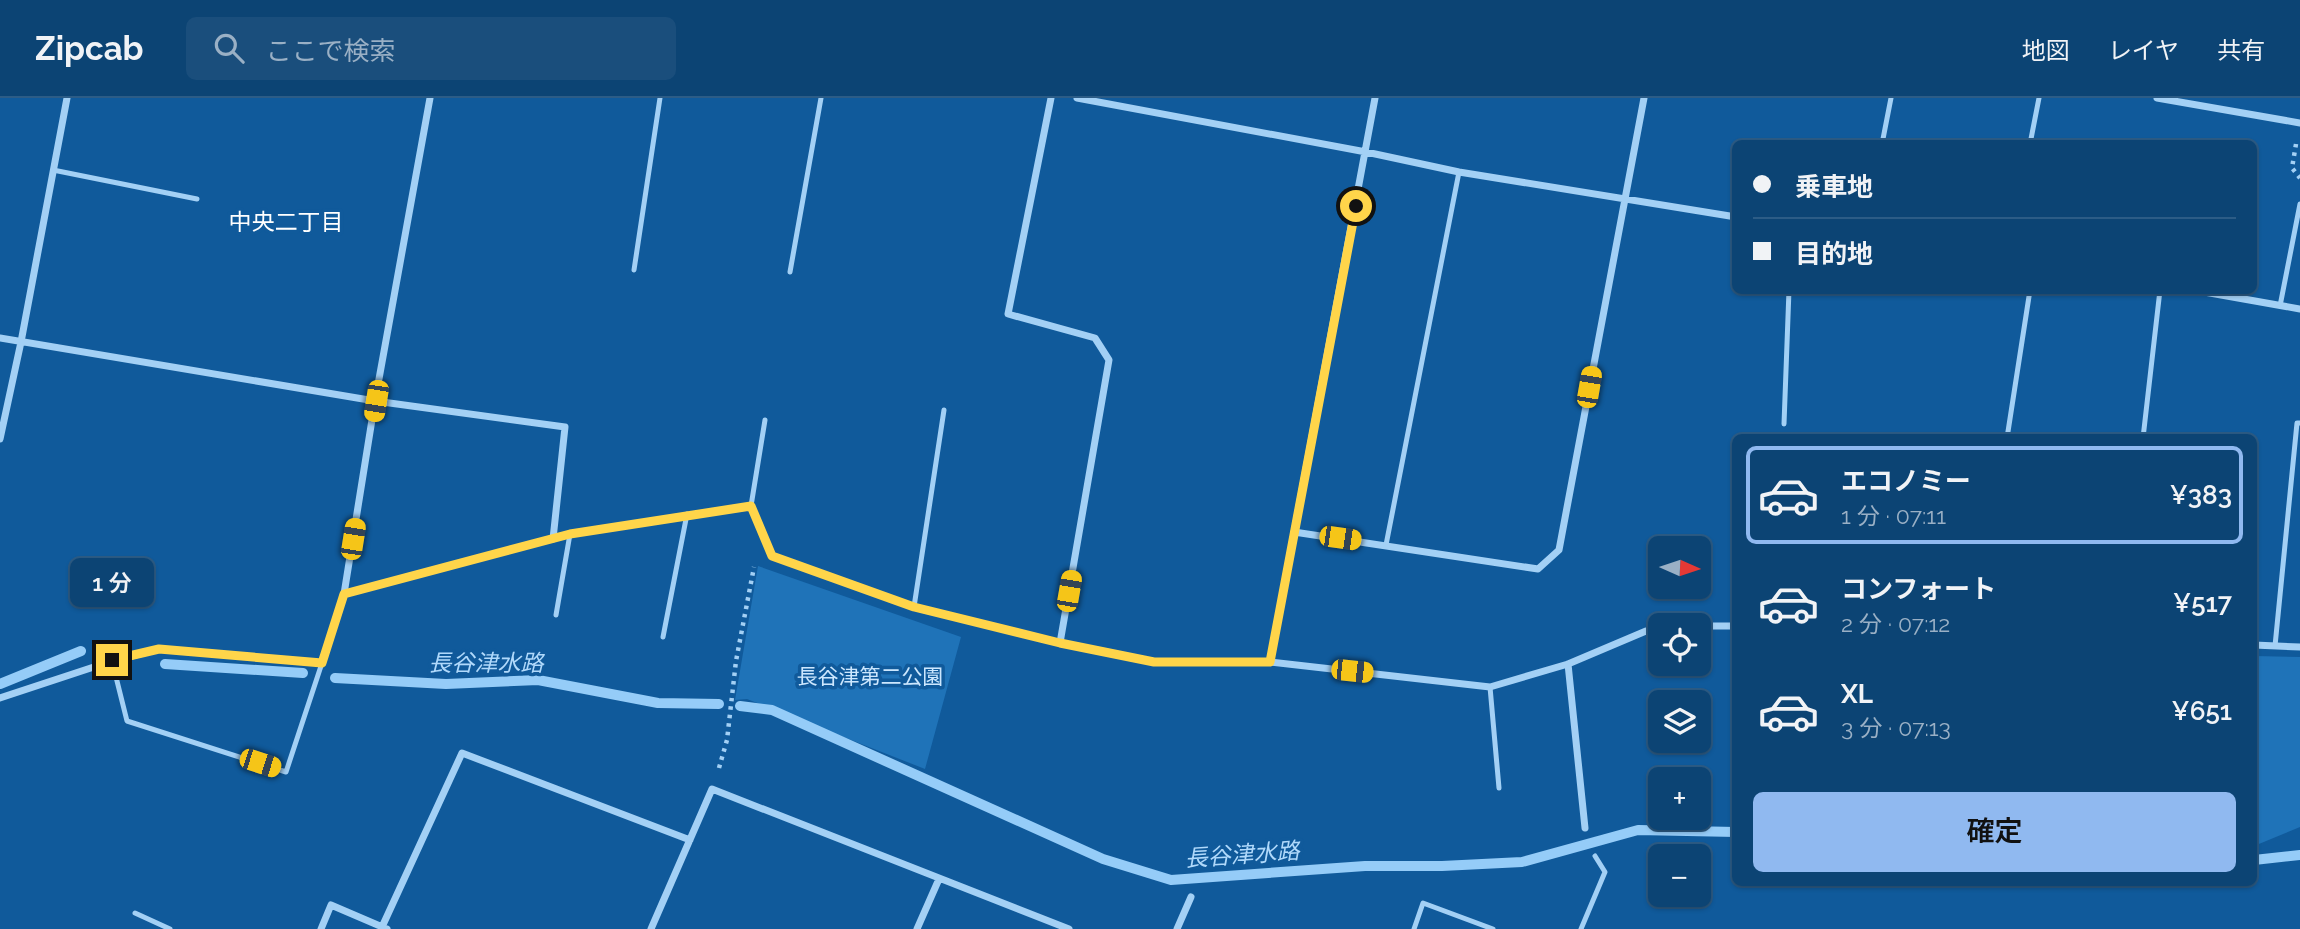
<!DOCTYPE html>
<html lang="ja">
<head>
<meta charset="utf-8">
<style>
  body { margin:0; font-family:Raleway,"Noto Sans JP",sans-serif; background:#1a4e7c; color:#f1f3f6; height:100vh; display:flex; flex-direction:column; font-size:26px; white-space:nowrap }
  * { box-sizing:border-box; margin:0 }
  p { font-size:23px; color:#9ab0c5 }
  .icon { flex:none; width:38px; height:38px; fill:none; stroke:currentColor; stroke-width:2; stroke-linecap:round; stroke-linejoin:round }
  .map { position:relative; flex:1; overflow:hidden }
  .sheet { position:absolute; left:1732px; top:336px; width:525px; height:452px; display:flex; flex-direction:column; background:#0c4474; border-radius:10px; box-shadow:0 2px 5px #0004,0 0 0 2px #2c5c86 }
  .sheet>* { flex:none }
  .hud { position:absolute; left:1732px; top:42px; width:525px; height:154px; border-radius:10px; box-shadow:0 2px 5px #0004,0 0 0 2px #2c5c86; display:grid; align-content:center; height:154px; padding:0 21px; background:#0c4474 }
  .needle { width:46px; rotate:93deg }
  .controls { position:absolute; left:1648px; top:438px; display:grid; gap:14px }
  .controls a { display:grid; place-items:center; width:63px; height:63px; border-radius:10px; background:#0c4474; box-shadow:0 2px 5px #0004,0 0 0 2px #2c5c86; font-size:35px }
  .end { position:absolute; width:32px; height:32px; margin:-16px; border:9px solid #ffd54a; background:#111; box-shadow:0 0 0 4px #111 }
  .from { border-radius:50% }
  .bubble { position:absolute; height:49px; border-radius:10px; background:#0c4474; box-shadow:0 2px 5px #0004,0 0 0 2px #2c5c86; font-size:23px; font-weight:600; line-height:49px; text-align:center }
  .car { position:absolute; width:21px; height:42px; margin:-21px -10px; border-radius:9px; box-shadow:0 0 5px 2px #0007; background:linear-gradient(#f5c518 24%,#345 0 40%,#f5c518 0 76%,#345 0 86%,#f5c518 0) }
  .hud b { display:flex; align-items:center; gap:24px; height:66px; font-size:26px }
  .hud b+b { border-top:2px solid #2c5c86 }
  .hud i { width:18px; height:18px; background:#f1f3f6 }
  ul { padding:12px 0 0; list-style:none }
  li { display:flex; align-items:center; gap:21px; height:98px; margin:0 14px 10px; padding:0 7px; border:4px solid transparent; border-radius:10px }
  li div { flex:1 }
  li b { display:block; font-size:26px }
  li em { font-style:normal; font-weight:600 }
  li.selected { border-color:#90b9f0 }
  li>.icon { width:63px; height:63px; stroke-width:1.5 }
  .primary-button { display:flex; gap:14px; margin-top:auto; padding:14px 21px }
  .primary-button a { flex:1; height:80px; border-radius:10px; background:#90b9f0; color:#111; font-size:28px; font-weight:600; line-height:80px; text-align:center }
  header { display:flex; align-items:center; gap:42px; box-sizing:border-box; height:98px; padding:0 35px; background:#0c4474; border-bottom:2px solid #2c5c86 }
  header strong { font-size:33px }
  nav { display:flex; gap:38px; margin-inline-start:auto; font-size:24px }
  .search { width:490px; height:63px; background:#1a4e7c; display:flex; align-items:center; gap:18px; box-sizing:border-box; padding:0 24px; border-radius:10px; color:#9ab0c5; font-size:26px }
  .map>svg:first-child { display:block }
  .green { fill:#1f73b8 }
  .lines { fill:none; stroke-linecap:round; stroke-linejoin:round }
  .stream { stroke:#95ccf8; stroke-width:10 }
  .path { stroke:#a3d0f5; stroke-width:4.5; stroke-dasharray:3.5 5; stroke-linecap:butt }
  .lane { stroke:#a3d0f5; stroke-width:5 }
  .street { stroke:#a3d0f5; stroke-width:7 }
  .route { stroke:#ffd54a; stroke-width:9 }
  .labels { text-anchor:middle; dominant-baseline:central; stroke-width:7; stroke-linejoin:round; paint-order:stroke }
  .park-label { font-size:21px; fill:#cce7fe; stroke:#105a9b }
  .neighbourhood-label { font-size:23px; fill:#fff; stroke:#105a9b }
  .water-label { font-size:23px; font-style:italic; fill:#b0d9fb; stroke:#105a9b }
</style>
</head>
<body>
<header>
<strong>Zipcab</strong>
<div class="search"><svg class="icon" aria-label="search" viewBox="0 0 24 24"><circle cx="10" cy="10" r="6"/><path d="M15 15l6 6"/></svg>ここで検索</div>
<nav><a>地図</a><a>レイヤ</a><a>共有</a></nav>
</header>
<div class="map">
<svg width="2300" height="831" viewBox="0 0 2300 831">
  <rect width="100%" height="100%" fill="#105a9b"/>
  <path class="green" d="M 758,468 L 961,539 L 925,671 L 747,601 L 735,602 Z
    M 2254,558 L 2300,559 L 2300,729 L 2254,748 Z"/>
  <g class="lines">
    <path class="stream" d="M 165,566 L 303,575
      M 335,580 L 446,586 L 538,582 L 658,605 L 719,606
      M 0,586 L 81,553
      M 740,608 L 772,612 L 1103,761 L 1171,782 L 1365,768 L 1442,768 L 1522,764 L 1638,732 L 1736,734
      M 2254,762 L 2300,757"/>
    <path class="path" d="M 2296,46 L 2292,70 L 2300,80
      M 719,670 L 727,642 L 736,563 L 754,469"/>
    <path class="lane" d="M 1882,46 L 1891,0
      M 2030,46 L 2039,0
      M 53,72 L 197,101
      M 634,172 L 660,0
      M 790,174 L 821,0
      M 2280,208 L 2300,106
      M 1784,326 L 1789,192
      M 2007,340 L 2030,192
      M 2143,340 L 2160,192
      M 751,408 L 765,322
      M 1386,447 L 1459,74
      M 914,509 L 944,312
      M 556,517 L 570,436
      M 663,539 L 687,416
      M 2275,548 L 2297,325 L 2300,325
      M 112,563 L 127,623 L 286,674 L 322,565
      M 1490,589 L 1499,690
      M 135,815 L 170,831
      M 1414,831 L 1423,805 L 1493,831
      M 1581,831 L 1605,774 L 1595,758"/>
    <path class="street" d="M 1051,0 L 1008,216 L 1095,240 L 1109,262 L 1060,545
      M 1077,0 L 1366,54 L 1459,74 L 1736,119
      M 2157,0 L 2300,25
      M 2193,192 L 2300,211
      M 0,240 L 375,303 L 565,329 L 553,441
      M 0,341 L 21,244 L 67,0
      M 1294,434 L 1538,471 L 1559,452 L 1644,0
      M 344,496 L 570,436 L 751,408 L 772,458 L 914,509 L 1060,545 L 1154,564 L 1270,564 L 1490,589 L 1568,566 L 1646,533 L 1661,532
      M 1699,528 L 1736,528
      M 2254,547 L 2300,549
      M 1270,564 L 1375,0
      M 1568,566 L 1585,730
      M 0,600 L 112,563 L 159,551 L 322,565 L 344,496 L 375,303 L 430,0
      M 382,829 L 462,655 L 690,742
      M 321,831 L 331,807 L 387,831
      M 651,831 L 712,691 L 1069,831
      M 917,831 L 939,781
      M 1177,831 L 1191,799"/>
  </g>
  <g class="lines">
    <path class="route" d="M 112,562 L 159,551 L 322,565 L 344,496 L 570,436 L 751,408 L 772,458 L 914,509 L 1060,545 L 1154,564 L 1270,564 L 1356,108"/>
  </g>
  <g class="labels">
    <g class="park-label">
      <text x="870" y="578">長谷津第二公園</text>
    </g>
    <g class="neighbourhood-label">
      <text x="286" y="123">中央二丁目</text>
    </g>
    <g class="water-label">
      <text x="486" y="564">長谷津水路</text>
      <text transform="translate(1242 756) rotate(-4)">長谷津水路</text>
    </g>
  </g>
</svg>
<div class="controls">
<a><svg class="needle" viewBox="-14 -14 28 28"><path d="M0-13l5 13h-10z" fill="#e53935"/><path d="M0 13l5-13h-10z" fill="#9ab0c5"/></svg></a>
<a><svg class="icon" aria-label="locate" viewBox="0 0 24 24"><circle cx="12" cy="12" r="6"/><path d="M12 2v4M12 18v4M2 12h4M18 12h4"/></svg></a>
<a><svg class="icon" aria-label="layers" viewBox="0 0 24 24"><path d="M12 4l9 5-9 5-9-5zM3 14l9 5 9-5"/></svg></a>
<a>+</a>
<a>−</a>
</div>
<i class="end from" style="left:1356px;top:108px"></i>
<i class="end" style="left:112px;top:562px"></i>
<div class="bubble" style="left:70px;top:460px;width:84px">1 分</div>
<i class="car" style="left:1589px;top:289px;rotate:10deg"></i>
<i class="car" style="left:376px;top:303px;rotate:189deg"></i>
<i class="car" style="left:1340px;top:440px;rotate:98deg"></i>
<i class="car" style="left:353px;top:441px;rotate:9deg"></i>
<i class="car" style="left:1069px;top:493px;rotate:10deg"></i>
<i class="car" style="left:1352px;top:573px;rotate:96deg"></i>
<i class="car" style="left:260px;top:665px;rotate:108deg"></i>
<div class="hud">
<b><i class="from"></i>乗車地</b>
<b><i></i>目的地</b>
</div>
<section class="sheet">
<ul>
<li class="selected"><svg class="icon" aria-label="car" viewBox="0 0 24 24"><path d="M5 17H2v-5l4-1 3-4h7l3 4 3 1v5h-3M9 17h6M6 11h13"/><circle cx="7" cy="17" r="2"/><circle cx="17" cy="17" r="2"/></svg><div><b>エコノミー</b><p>1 分 · 07:11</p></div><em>¥383</em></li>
<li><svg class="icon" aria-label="car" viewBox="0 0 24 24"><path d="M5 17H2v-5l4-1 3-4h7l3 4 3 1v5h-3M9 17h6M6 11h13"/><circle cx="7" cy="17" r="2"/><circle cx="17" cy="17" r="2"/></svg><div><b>コンフォート</b><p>2 分 · 07:12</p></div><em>¥517</em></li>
<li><svg class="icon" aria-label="car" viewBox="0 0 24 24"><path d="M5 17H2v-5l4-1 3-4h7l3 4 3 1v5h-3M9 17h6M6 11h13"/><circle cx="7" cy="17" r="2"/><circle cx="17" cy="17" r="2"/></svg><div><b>XL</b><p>3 分 · 07:13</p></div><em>¥651</em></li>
</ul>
<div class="primary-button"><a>確定</a></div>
</section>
</div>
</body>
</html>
